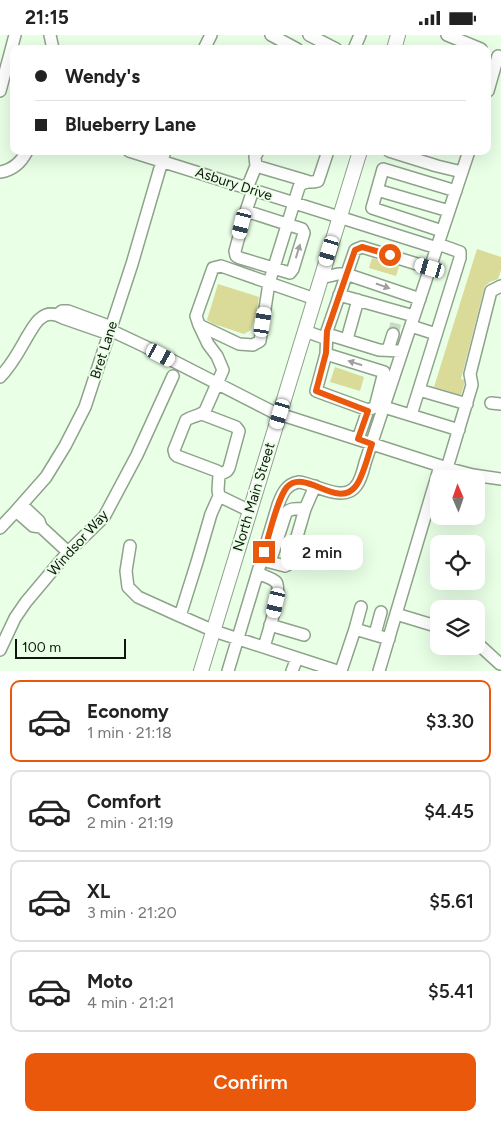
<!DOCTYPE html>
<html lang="en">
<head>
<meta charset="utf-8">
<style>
  body { margin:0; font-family:Figtree,sans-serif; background:#f6f6f6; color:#222; height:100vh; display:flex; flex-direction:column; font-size:19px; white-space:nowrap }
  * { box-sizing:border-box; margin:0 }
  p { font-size:16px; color:#767676 }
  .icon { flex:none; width:28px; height:28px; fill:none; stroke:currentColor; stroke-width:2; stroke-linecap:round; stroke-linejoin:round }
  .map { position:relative; height:636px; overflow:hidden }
  .details { display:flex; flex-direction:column; background:#fff; flex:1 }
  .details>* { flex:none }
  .top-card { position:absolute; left:10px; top:10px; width:481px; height:110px; border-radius:10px; box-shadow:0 5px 20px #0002; display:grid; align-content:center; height:110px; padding:0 25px; background:#fff }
  .needle { width:32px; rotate:358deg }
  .tools { position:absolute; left:430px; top:435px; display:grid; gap:10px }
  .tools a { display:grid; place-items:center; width:55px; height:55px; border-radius:10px; background:#fff; box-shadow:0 5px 20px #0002; font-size:25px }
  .scale { position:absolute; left:15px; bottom:12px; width:111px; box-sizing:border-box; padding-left:5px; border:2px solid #0e150d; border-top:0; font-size:14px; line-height:18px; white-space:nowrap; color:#0e150d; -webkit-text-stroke:4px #e9ffe6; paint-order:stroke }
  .end { position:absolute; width:22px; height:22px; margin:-11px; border:6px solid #ea580c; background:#fff; box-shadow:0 0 0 2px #fff }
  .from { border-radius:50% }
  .bubble { position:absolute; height:35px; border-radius:10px; background:#fff; box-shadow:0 5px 20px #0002; font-size:16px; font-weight:600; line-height:35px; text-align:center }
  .car { position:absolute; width:15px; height:30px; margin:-15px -8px; border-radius:6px; box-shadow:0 0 4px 1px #0007; background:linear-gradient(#fff 24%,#345 0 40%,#fff 0 76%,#345 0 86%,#fff 0) }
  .top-card b { display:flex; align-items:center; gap:18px; height:48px; font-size:19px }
  .top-card b+b { border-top:1px solid #e0e0e0 }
  .top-card i { width:12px; height:12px; background:#222 }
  ul { padding:9px 0 0; list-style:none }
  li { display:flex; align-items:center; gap:15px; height:82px; margin:0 10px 8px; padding:0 15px; border:2px solid #e0e0e0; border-radius:10px }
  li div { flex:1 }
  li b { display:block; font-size:19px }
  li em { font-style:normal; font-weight:600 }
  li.current { border-color:#ea580c }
  li>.icon { width:45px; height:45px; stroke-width:1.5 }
  .cta { display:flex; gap:10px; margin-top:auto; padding:10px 25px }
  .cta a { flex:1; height:58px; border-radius:10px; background:#ea580c; color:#fff; font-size:20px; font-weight:600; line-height:58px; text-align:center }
  .status { display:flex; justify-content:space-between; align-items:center; height:35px; padding:0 25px; background:#fff; direction:ltr }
  .status svg { height:14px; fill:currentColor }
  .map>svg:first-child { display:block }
  .building { fill:#dada99 }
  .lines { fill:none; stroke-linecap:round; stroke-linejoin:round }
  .minor-tunnel { stroke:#c8dcc5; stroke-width:11; stroke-dasharray:11 5.5; stroke-linecap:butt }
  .minor-casing { stroke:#8fa38c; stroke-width:14 }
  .major-casing { stroke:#8fa38c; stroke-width:16 }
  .minor { stroke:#fff; stroke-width:11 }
  .major { stroke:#fff; stroke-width:14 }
  .oneway { fill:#9fa19e }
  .route { stroke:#ea580c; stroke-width:6 }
  .labels { text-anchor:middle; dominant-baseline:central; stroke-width:4; stroke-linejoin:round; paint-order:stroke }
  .street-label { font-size:14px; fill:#0e150d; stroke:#e9ffe6 }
</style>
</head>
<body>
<div class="status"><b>21:15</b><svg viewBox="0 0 49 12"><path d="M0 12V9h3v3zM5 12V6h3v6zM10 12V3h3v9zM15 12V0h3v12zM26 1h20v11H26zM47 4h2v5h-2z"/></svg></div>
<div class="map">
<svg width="501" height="636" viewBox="0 0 501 636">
  <rect width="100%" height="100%" fill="#e9ffe6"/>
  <path class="building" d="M 477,214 L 501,222 L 501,235 L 498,244 L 490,247 L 485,251 L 484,254 L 461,344 L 464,345 L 464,350 L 461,360 L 434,352 Z
    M 372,223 L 399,231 L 396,241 L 369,233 Z
    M 218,249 L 259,262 L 257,276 L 251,295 L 244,299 L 214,289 L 207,285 Z
    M 335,332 L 364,342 L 360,356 L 330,347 Z"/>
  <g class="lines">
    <path class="minor-tunnel" d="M 393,299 L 396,288"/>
    <g class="minor-casing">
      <path id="minor" d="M 50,0 L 53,14
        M 271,0 L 297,14
        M 309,0 L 336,14
        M 447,0 L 481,14
        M 204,14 L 211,0
        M 354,14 L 360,0
        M 0,56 L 15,0
        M 488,56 L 498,21
        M 129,116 L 339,182 L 437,213
        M 389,116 L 437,131 L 462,137
        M 256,131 L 255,122 L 258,116
        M 0,137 C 13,135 21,128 27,116
        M 247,153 L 256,131 L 307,146
        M 377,155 L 449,176
        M 246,176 L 302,194 L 304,198 L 293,234 L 290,238 L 240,223 L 236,221 L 235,216 L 246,176 L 253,155
        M 442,196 L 372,173 L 383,134 L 456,156
        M 321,243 L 338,239 L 346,239 L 420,264
        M 339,260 L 414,281
        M 57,280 L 62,276 L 68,276 L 106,290
        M 199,290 L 239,309 L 253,310 L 260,306 L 269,248 L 299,152 C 305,144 310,149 318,146 L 328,116
        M 411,291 L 436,299
        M 110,295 L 144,311 L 273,377 L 450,434 L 473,440 L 501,444
        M 305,296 L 327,304
        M 327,299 L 379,315 L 402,316
        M 347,304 L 358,265
        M 388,315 L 393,299
        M 326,319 L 384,337 L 375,372 L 368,375 L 358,404
        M 0,342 C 12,330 19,316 27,302 C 31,296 35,287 41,283 C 48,277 56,279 63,283 L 109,299
        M 419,355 L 467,369
        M 491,368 L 501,369
        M 384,372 L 459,395
        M 368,375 L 316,356 L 326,319 L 327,296 L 355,215 L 362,212 L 430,233
        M 202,379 L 236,392 L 239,396 L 229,433 L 227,436 L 219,440
        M 411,380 L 460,223 L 460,217 L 438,209
        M 447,433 L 472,350 L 470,339 L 491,256 L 501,251
        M 219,461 L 211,479 L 197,527 L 180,581 L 214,596 L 337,636
        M 22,470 L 39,486 L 41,492 L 68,517
        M 16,476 L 33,491 L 41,492
        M 250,476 L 219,461 L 218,455 L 219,440 L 217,436 L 177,421 L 175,419 L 174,415 L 186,385 C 192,381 200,381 205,376 L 223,335 L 217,321 L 208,309 L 199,290 L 196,281 L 213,233 L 221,231 L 315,264
        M 0,493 L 16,476 L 46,442 L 65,411 L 85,372 L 132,229 L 165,116
        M 130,511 L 126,536 L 128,552 L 138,562 L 180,581
        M 262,525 L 285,531 L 289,529 L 305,474 L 315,451
        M 270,527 L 286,478 C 291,472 298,474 305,474
        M 258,538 C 263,541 272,543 276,547 C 283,554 267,601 264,612
        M 396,579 L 439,592
        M 270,590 L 304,600
        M 355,594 L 361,572
        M 375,599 L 381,577
        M 476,607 L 500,629
        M 0,615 L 15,583 L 26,567 L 68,517 L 104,482 L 137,420 L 173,341
        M 228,636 L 278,470 C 282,459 286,449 299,447 C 315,449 344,468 356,451 C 361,445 363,436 365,428 L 469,116
        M 292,636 L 297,623
        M 341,636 L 355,594 L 389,604
        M 379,636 L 440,431"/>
    </g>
    <g class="major-casing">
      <path id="major" d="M 394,14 L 398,0
        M 201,636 L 360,116"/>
    </g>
    <use href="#minor" class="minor"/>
    <use href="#major" class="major"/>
  </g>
  <defs><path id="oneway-solid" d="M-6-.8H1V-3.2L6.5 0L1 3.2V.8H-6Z" transform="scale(1.25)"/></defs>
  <g class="oneway">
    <use href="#oneway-solid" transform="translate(298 216) rotate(-73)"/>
    <use href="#oneway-solid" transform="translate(383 251) rotate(19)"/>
    <use href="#oneway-solid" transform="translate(355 328) rotate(-163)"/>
  </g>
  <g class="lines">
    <path class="route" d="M 264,517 C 269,501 277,464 287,452 C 305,433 337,474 355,452 C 363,443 368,420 372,409 L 358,404 L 368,376 L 316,356 L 326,318 L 327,296 L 355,215 L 362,212 L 390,220"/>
  </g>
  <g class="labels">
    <g class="street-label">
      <text transform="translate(234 149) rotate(18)">Asbury Drive</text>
      <text transform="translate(104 315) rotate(-72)">Bret Lane</text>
      <text transform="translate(254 462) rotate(-73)">North Main Street</text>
      <text transform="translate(78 508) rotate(-48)">Windsor Way</text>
    </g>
  </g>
</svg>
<div class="tools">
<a><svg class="needle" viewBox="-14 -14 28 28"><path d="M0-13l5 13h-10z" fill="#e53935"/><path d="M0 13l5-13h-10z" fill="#767676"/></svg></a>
<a><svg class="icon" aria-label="locate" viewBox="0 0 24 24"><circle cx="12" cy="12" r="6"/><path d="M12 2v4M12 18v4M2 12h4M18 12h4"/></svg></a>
<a><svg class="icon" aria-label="layers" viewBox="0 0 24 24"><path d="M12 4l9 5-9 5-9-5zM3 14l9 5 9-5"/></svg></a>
</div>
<div class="scale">100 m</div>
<i class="end from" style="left:390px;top:220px"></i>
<i class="end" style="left:264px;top:517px"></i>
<div class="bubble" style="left:281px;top:500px;width:82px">2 min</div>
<i class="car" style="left:242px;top:189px;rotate:194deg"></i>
<i class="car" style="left:329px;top:216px;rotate:197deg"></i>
<i class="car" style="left:430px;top:233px;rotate:286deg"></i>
<i class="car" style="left:263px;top:287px;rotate:9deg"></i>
<i class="car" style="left:161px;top:320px;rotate:118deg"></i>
<i class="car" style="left:280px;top:379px;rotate:197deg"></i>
<i class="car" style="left:276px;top:568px;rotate:193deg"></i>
<div class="top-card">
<b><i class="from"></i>Wendy's</b>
<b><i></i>Blueberry Lane</b>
</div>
</div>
<section class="details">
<ul>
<li class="current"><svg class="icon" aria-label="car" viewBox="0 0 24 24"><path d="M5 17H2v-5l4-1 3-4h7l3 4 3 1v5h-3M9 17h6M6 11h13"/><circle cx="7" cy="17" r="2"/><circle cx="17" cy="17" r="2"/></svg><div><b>Economy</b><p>1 min · 21:18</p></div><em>$3.30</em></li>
<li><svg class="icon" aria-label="car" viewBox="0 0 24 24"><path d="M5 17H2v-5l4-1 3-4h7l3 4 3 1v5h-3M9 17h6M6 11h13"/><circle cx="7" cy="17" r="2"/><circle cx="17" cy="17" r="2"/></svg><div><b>Comfort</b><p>2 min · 21:19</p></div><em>$4.45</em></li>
<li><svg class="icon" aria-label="car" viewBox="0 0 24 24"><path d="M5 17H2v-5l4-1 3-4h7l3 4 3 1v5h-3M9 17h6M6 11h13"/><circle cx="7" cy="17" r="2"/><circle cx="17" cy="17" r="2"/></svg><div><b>XL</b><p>3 min · 21:20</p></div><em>$5.61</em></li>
<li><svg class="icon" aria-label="car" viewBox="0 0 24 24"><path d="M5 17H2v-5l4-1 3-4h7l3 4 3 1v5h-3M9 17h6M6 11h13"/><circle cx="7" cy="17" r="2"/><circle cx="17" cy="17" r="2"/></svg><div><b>Moto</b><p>4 min · 21:21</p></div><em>$5.41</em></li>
</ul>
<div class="cta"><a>Confirm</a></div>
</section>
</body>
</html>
